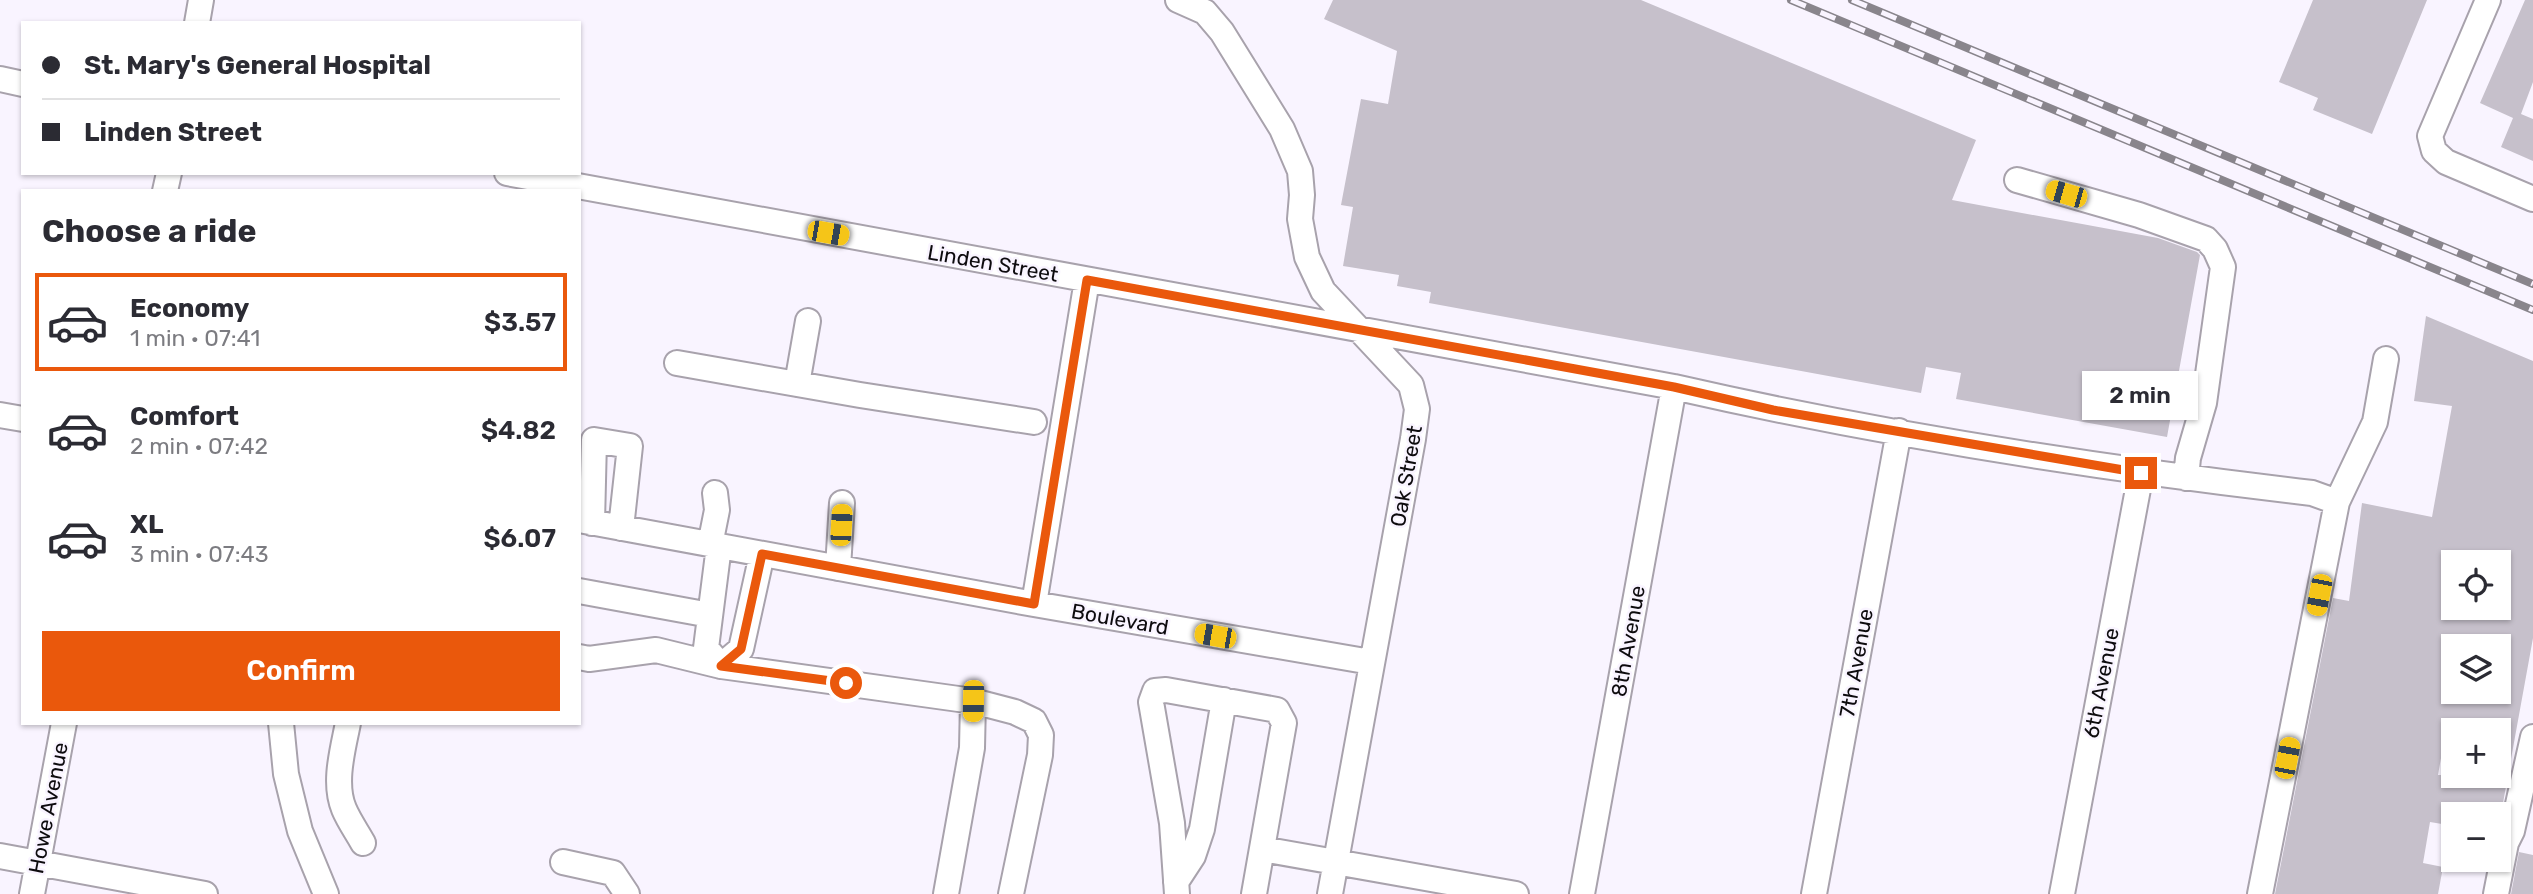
<!DOCTYPE html>
<html lang="en">
<head>
<meta charset="utf-8">
<style>
  body { margin:0; font-family:Rubik,sans-serif; background:#f7f7f7; color:#2b2b33; height:100vh; display:flex; flex-direction:column; font-size:26px; white-space:nowrap }
  * { box-sizing:border-box; margin:0 }
  p { font-size:23px; color:#7c7c81 }
  .icon { flex:none; width:38px; height:38px; fill:none; stroke:currentColor; stroke-width:2; stroke-linecap:round; stroke-linejoin:round }
  .map { position:relative; flex:1; overflow:hidden }
  .side { position:absolute; left:21px; top:189px; width:560px; height:536px; display:flex; flex-direction:column; background:#fff; border-radius:0px; box-shadow:0 2px 5px #0004 }
  .side>* { flex:none }
  .guide { position:absolute; left:21px; top:21px; width:560px; height:154px; border-radius:0px; box-shadow:0 2px 5px #0004; display:grid; align-content:center; height:154px; padding:0 21px; background:#fff }
  .controls { position:absolute; left:2441px; top:550px; display:grid; gap:14px }
  .controls a { display:grid; place-items:center; width:70px; height:70px; border-radius:0px; background:#fff; box-shadow:0 2px 5px #0004; font-size:35px }
  .end { position:absolute; width:32px; height:32px; margin:-16px; border:9px solid #ea580c; background:#fff; box-shadow:0 0 0 4px #fff }
  .from { border-radius:50% }
  .bubble { position:absolute; height:49px; border-radius:0px; background:#fff; box-shadow:0 2px 5px #0004; font-size:23px; font-weight:600; line-height:49px; text-align:center }
  .car { position:absolute; width:21px; height:42px; margin:-21px -10px; border-radius:9px; box-shadow:0 0 5px 2px #0007; background:linear-gradient(#f5c518 24%,#345 0 40%,#f5c518 0 76%,#345 0 86%,#f5c518 0) }
  .guide b { display:flex; align-items:center; gap:24px; height:66px; font-size:26px }
  .guide b+b { border-top:2px solid #e1e1e2 }
  .guide i { width:18px; height:18px; background:#2b2b33 }
  ul { padding:0; list-style:none }
  li { display:flex; align-items:center; gap:21px; height:98px; margin:0 14px 10px; padding:0 7px; border:4px solid transparent; border-radius:0px }
  li div { flex:1 }
  li b { display:block; font-size:26px }
  li em { font-style:normal; font-weight:600 }
  li.on { border-color:#ea580c }
  li>.icon { width:63px; height:63px; stroke-width:1.5 }
  h2 { padding:0 21px; font-size:32px; line-height:84px }
  .button { display:flex; gap:14px; margin-top:auto; padding:14px 21px }
  .button a { flex:1; height:80px; border-radius:0px; background:#ea580c; color:#fff; font-size:28px; font-weight:600; line-height:80px; text-align:center }
  .map>svg:first-child { display:block }
  .building { fill:#c6c0cb; fill-rule:evenodd }
  .lines { fill:none; stroke-linecap:round; stroke-linejoin:round }
  .minor-casing { stroke:#a8a2ac; stroke-width:28 }
  .minor { stroke:#fff; stroke-width:24 }
  .rail-casing { stroke:#89858c; stroke-width:8 }
  .rail { stroke:#f9f4ff; stroke-width:5; stroke-dasharray:16; stroke-linecap:butt }
  .route { stroke:#ea580c; stroke-width:9 }
  .labels { text-anchor:middle; dominant-baseline:central; stroke-width:5; stroke-linejoin:round; paint-order:stroke }
  .street-label { font-size:21px; fill:#0d0b0e; stroke:#f9f4ff }
</style>
</head>
<body>
<div class="map">
<svg width="2533" height="894" viewBox="0 0 2533 894">
  <rect width="100%" height="100%" fill="#f9f4ff"/>
  <path class="building" d="M 1333,0 L 1641,0 L 1976,140 L 1952,200 L 2158,238 L 2197,252 L 2200,255 L 2167,437 L 1956,399 L 1961,373 L 1926,367 L 1921,393 L 1429,303 L 1431,292 L 1397,286 L 1399,275 L 1343,266 L 1353,207 L 1341,205 L 1361,99 L 1388,104 L 1397,51 L 1324,19 Z
    M 2313,0 L 2427,0 L 2372,134 L 2313,110 L 2318,98 L 2279,82 Z
    M 2525,0 L 2533,0 L 2533,82 L 2521,114 L 2533,119 L 2533,161 L 2501,147 L 2513,118 L 2480,103 Z
    M 2426,316 L 2533,361 L 2533,638 L 2501,814 L 2454,814 L 2454,826 L 2430,822 L 2423,863 L 2443,867 L 2438,894 L 2275,894 L 2333,598 L 2349,601 L 2362,503 L 2432,517 L 2452,406 L 2414,401 ZM 2454,562 L 2499,562 L 2499,607 L 2454,607 ZM 2454,646 L 2499,646 L 2499,691 L 2454,691 ZM 2446,730 L 2499,730 L 2499,775 L 2438,775 Z
    M 2519,852 L 2533,855 L 2533,894 L 2511,894 Z"/>
  <g class="lines">
    <g class="minor-casing">
      <path id="minor" d="M 1178,0 L 1205,12 L 1222,32 L 1282,129 L 1300,171 L 1302,195 L 1300,219 L 1307,257 L 1323,291 L 1411,385 L 1417,409 L 1413,439 L 1330,894
        M 2488,0 L 2430,136 L 2434,151 L 2446,162 L 2533,199
        M 197,23 L 201,0
        M 0,79 L 23,84
        M 507,173 L 1674,387 C 1884,435 2098,468 2312,493 L 2337,502
        M 2017,180 L 2139,215 L 2206,239 L 2215,249 L 2223,267 L 2204,403 L 2188,458 L 2186,478
        M 165,191 L 169,173
        M 677,363 L 860,395 L 1034,422
        M 797,384 L 808,321
        M 0,415 L 23,419
        M 579,520 L 1034,604 L 1371,662
        M 592,523 L 594,440 L 630,446 L 621,528
        M 710,545 L 717,510 L 715,493
        M 719,546 L 706,648 L 721,666
        M 838,568 L 842,503
        M 579,591 L 710,615
        M 1034,604 L 1087,280
        M 579,657 L 589,659 L 656,650 L 721,666 L 973,701 L 1015,712 L 1034,721 L 1041,735 L 1040,755 L 1011,894
        M 721,666 L 741,649 L 762,554
        M 281,723 L 286,774 L 300,831 L 326,894
        M 348,723 C 343,749 333,783 344,809 C 349,821 357,832 363,843
        M 1262,849 L 1516,894
        M 0,856 L 205,894
        M 563,862 L 613,873 L 627,894
        M 1176,882 L 1193,856 L 1202,829 L 1224,700
        M 32,894 L 64,723
        M 946,894 L 972,748 L 973,701
        M 1177,894 L 1172,823 L 1151,702 L 1155,691 L 1166,690 L 1277,710 L 1284,723 L 1254,894
        M 1582,894 L 1674,387
        M 1814,894 L 1899,431
        M 2062,894 L 2141,473
        M 2260,894 L 2337,502 L 2375,422 L 2386,359
        M 2496,894 L 2506,843 L 2512,831 L 2533,737"/>
    </g>
    <use href="#minor" class="minor"/>
    <g class="rail-casing">
      <path id="rail" d="M 1791,0 L 2533,310
        M 1852,0 L 2533,284"/>
    </g>
    <use href="#rail" class="rail"/>
  </g>
  <g class="lines">
    <path class="route" d="M 846,683 L 721,666 L 741,649 L 762,554 L 1034,604 L 1087,280 L 1674,387 L 1773,410 L 2141,473"/>
  </g>
  <g class="labels">
    <g class="street-label">
      <text transform="translate(993 263) rotate(10)">Linden Street</text>
      <text transform="translate(1406 476) rotate(-80)">Oak Street</text>
      <text transform="translate(1120 619) rotate(10)">Boulevard</text>
      <text transform="translate(1628 641) rotate(-80)">8th Avenue</text>
      <text transform="translate(1856 663) rotate(-80)">7th Avenue</text>
      <text transform="translate(2101 683) rotate(-79)">6th Avenue</text>
      <text transform="translate(48 808) rotate(-79)">Howe Avenue</text>
    </g>
  </g>
</svg>
<div class="controls">
<a><svg class="icon" aria-label="locate" viewBox="0 0 24 24"><circle cx="12" cy="12" r="6"/><path d="M12 2v4M12 18v4M2 12h4M18 12h4"/></svg></a>
<a><svg class="icon" aria-label="layers" viewBox="0 0 24 24"><path d="M12 4l9 5-9 5-9-5zM3 14l9 5 9-5"/></svg></a>
<a>+</a>
<a>−</a>
</div>
<i class="end from" style="left:846px;top:683px"></i>
<i class="end" style="left:2141px;top:473px"></i>
<div class="bubble" style="left:2082px;top:371px;width:116px">2 min</div>
<i class="car" style="left:2066px;top:194px;rotate:286deg"></i>
<i class="car" style="left:828px;top:233px;rotate:100deg"></i>
<i class="car" style="left:841px;top:525px;rotate:3deg"></i>
<i class="car" style="left:2319px;top:595px;rotate:191deg"></i>
<i class="car" style="left:1215px;top:636px;rotate:280deg"></i>
<i class="car" style="left:973px;top:701px;rotate:181deg"></i>
<i class="car" style="left:2287px;top:758px;rotate:11deg"></i>
<div class="guide">
<b><i class="from"></i>St. Mary's General Hospital</b>
<b><i></i>Linden Street</b>
</div>
<section class="side">
<h2>Choose a ride</h2>
<ul>
<li class="on"><svg class="icon" aria-label="car" viewBox="0 0 24 24"><path d="M5 17H2v-5l4-1 3-4h7l3 4 3 1v5h-3M9 17h6M6 11h13"/><circle cx="7" cy="17" r="2"/><circle cx="17" cy="17" r="2"/></svg><div><b>Economy</b><p>1 min · 07:41</p></div><em>$3.57</em></li>
<li><svg class="icon" aria-label="car" viewBox="0 0 24 24"><path d="M5 17H2v-5l4-1 3-4h7l3 4 3 1v5h-3M9 17h6M6 11h13"/><circle cx="7" cy="17" r="2"/><circle cx="17" cy="17" r="2"/></svg><div><b>Comfort</b><p>2 min · 07:42</p></div><em>$4.82</em></li>
<li><svg class="icon" aria-label="car" viewBox="0 0 24 24"><path d="M5 17H2v-5l4-1 3-4h7l3 4 3 1v5h-3M9 17h6M6 11h13"/><circle cx="7" cy="17" r="2"/><circle cx="17" cy="17" r="2"/></svg><div><b>XL</b><p>3 min · 07:43</p></div><em>$6.07</em></li>
</ul>
<div class="button"><a>Confirm</a></div>
</section>
</div>
</body>
</html>
